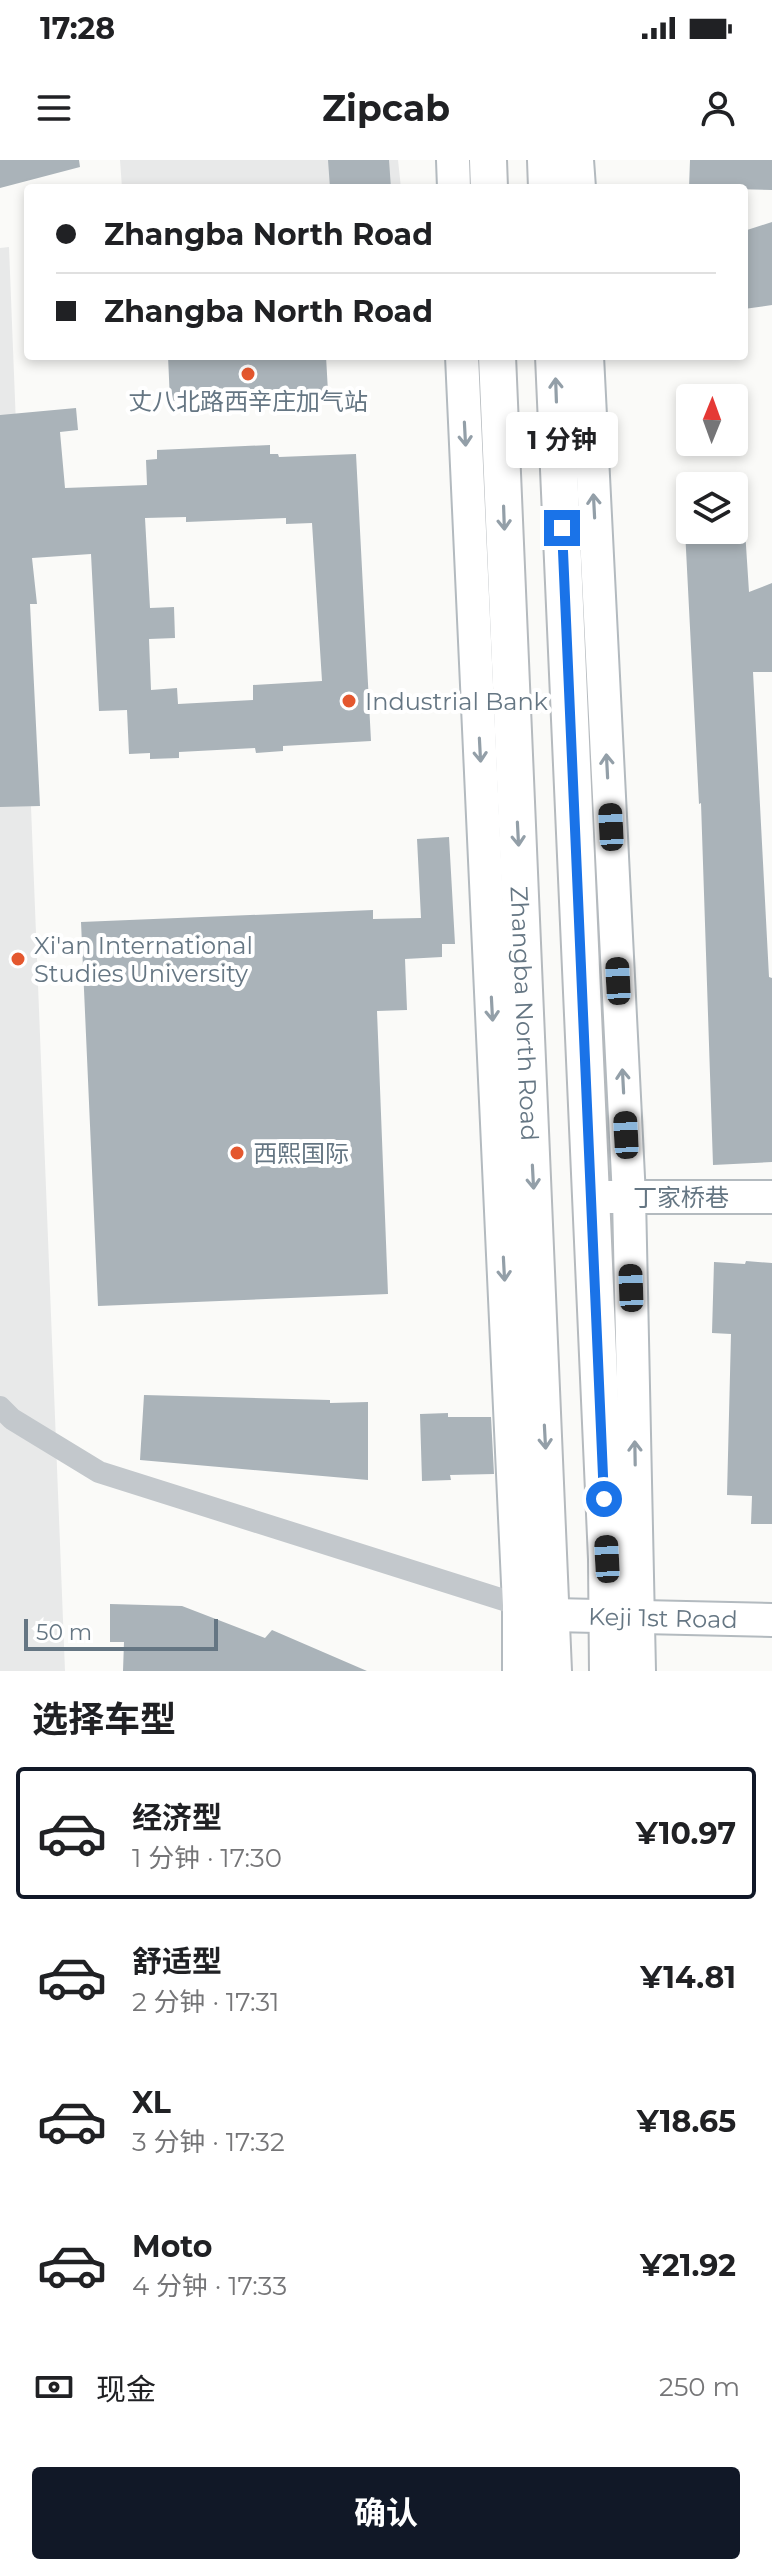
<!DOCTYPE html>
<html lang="zh">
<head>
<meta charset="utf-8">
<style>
  body { margin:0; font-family:Montserrat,"Noto Sans SC",sans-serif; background:#f2f2f2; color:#202124; height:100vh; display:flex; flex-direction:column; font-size:30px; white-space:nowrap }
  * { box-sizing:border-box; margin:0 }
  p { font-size:26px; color:#757577 }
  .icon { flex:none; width:44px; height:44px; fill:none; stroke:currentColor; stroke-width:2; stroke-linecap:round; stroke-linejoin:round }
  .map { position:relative; height:1511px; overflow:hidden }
  .sheet { display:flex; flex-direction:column; background:#fff; flex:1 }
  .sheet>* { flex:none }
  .hud { position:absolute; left:24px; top:24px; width:724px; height:176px; border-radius:8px; box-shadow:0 4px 12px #0003; display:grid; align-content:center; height:176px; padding:0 32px; background:#fff }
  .needle { width:52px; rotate:1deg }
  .controls { position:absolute; left:676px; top:224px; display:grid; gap:16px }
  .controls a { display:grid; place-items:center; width:72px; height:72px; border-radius:8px; background:#fff; box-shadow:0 4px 12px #0003; font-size:40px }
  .scale { position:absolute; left:24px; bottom:20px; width:194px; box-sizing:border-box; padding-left:8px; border:4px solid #657683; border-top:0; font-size:22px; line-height:28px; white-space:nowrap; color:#657683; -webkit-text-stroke:6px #fff; paint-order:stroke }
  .end { position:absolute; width:36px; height:36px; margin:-18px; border:10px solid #1a73e8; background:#fff; box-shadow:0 0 0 4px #fff }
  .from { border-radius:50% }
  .bubble { position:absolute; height:56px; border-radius:8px; background:#fff; box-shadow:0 4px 12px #0003; font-size:26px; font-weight:700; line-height:56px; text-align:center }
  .car { position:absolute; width:24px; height:48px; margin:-24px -12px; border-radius:10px; box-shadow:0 0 6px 2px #0007; background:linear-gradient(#222 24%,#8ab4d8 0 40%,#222 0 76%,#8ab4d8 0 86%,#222 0) }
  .hud b { display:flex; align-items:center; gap:28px; height:76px; font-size:30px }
  .hud b+b { border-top:2px solid #e0e0e0 }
  .hud i { width:20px; height:20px; background:#202124 }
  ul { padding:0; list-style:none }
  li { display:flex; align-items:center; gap:24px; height:132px; margin:0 16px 12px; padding:0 16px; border:4px solid transparent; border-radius:8px }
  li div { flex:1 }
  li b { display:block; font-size:30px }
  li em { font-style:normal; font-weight:700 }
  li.active { border-color:#111827 }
  li>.icon { width:72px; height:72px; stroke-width:1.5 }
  h2 { padding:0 32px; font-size:36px; line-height:96px }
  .pay { display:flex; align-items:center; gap:20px; height:88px; padding:0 32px; font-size:30px }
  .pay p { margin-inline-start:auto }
  .cta { display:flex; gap:16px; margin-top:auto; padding:16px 32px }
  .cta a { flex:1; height:92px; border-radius:8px; background:#111827; color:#fff; font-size:32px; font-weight:700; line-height:92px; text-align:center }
  .status { display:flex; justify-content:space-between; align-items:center; height:56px; padding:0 40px; background:#fff; direction:ltr }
  .status svg { height:22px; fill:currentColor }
  header { display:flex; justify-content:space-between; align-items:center; height:104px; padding:0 32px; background:#fff; font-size:36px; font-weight:700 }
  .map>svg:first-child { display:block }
  .built { fill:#e8e9e9 }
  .building { fill:#aab3b9; fill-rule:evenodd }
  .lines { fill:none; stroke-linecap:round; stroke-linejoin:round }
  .secondary-casing { stroke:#b3babf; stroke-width:36 }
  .primary-casing { stroke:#b5babe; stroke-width:40 }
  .street { stroke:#c3c8cc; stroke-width:22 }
  .secondary { stroke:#fff; stroke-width:32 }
  .primary { stroke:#fff; stroke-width:36 }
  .oneway { stroke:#939fa8 }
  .route { stroke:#1a73e8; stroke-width:10 }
  .poi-dot { fill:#e4572e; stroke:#fff; stroke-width:3 }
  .labels { text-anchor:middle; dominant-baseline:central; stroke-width:8; stroke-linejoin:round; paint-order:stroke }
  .poi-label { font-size:24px; fill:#657683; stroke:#fff; text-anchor:start }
  .street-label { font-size:24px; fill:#657683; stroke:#fff }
</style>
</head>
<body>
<div class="status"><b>17:28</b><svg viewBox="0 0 49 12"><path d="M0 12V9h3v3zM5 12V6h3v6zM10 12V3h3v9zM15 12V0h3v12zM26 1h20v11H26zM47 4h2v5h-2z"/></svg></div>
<header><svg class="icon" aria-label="menu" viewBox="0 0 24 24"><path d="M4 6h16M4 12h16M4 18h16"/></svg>Zipcab<svg class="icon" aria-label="person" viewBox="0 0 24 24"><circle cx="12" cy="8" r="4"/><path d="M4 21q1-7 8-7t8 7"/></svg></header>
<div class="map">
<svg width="772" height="1511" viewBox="0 0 772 1511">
  <rect width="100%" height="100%" fill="#fafaf8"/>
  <path class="built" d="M 120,0 L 398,0 L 401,28 L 122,28 Z
    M 9,87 L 65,1511 L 0,1511 L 0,88 Z"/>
  <path class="building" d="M 0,0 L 79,0 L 80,7 L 0,28 Z
    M 328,0 L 389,0 L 391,28 L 330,28 Z
    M 690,0 L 772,0 L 772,30 L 689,28 Z
    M 772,62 L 772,145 L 744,149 L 744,71 Z
    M 168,196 L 326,196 L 328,232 L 170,241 Z
    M 76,248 L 78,270 L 60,272 L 65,328 L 147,325 L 146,300 L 157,299 L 157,290 L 270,285 L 270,294 L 278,294 L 279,297 L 356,294 L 371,581 L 283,586 L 283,591 L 256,593 L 255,588 L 179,592 L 179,598 L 150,599 L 150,593 L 129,594 L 127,550 L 99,551 L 91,394 L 32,398 L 37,444 L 30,444 L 40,646 L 0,647 L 0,255 ZM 186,357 L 186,362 L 286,358 L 286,364 L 312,363 L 322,521 L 253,525 L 253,540 L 178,544 L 177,528 L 151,530 L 149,479 L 175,478 L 174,447 L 150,448 L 145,358 Z
    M 685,370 L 745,370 L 749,432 L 772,423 L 772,512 L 753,512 L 769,817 L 772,818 L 772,1002 L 713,1005 L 701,643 L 699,644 Z
    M 449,677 L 455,784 L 442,784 L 442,797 L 405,799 L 407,850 L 377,851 L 388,1134 L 98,1146 L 81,762 L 373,750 L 373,759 L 421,758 L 417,679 Z
    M 746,1101 L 772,1103 L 772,1364 L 751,1364 L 752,1336 L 727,1335 L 731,1174 L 712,1173 L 714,1102 L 745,1104 Z
    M 144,1235 L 330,1240 L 330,1243 L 368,1242 L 368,1320 L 140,1300 Z
    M 448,1253 L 448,1257 L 491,1257 L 494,1314 L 450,1315 L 451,1320 L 422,1321 L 420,1254 Z
    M 110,1444 L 182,1446 L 265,1478 L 272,1470 L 367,1511 L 123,1511 L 124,1482 L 110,1482 Z"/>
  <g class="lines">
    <g class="secondary-casing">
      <g id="secondary">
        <path d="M 453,0 L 454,28"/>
        <path d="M 577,0 L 579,28"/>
        <path d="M 462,196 L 519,1445 L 519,1511"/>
        <path d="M 587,196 L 629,1037 L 639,1511"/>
        <path d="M 607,1037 L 772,1037"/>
        <path id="s1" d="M 553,1455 L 772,1460"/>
      </g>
    </g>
    <g class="primary-casing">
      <g id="primary">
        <path d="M 488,0 L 489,28"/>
        <path d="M 546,0 L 547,28"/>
        <path id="s2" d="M 497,196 L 553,1511"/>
        <path d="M 554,196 L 607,1399 L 608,1511"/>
      </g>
    </g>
    <path class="street" d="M 0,1247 L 12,1259 L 99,1312 L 529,1448"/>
    <use href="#secondary" class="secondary"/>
    <use href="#primary" class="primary"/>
  </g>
  <defs><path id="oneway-shaft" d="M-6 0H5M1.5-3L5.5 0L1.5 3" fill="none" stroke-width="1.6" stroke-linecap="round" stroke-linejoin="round" transform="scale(2)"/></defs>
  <g class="oneway">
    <use href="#oneway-shaft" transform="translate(556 230) rotate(-92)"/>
    <use href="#oneway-shaft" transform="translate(465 274) rotate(87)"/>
    <use href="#oneway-shaft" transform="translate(594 346) rotate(-93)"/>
    <use href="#oneway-shaft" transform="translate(504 358) rotate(88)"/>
    <use href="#oneway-shaft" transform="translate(480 590) rotate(87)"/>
    <use href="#oneway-shaft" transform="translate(607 606) rotate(-93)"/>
    <use href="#oneway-shaft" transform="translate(518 674) rotate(87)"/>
    <use href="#oneway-shaft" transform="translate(492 849) rotate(87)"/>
    <use href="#oneway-shaft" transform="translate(623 921) rotate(-93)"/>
    <use href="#oneway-shaft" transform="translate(533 1017) rotate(87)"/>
    <use href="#oneway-shaft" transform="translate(504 1109) rotate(87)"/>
    <use href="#oneway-shaft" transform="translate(545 1277) rotate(87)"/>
    <use href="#oneway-shaft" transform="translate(635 1293) rotate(-91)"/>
  </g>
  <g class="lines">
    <path class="route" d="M 562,368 L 604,1339"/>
  </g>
  <g class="poi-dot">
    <circle cx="248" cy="214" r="8"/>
    <circle cx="349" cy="541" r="8"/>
    <circle cx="18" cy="799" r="8"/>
    <circle cx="237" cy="993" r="8"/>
  </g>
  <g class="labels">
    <g class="poi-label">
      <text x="248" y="241" text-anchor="middle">丈八北路西辛庄加气站</text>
      <text x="365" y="541">Industrial Bank</text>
      <text x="34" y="785">Xi'an International<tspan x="34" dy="28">Studies University</tspan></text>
      <text x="253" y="993">西熙国际</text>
    </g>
    <g class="street-label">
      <text stroke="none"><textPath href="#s2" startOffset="658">Zhangba North Road</textPath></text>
      <text x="681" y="1037">丁家桥巷</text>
      <text stroke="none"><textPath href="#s1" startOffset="110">Keji 1st Road</textPath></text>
    </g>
  </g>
</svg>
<div class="controls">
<a><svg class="needle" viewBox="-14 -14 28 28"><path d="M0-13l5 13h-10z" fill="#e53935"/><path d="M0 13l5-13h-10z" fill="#757577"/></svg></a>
<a><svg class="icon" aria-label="layers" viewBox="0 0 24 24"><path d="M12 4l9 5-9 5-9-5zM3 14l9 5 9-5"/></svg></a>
</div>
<div class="scale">50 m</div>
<i class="end from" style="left:604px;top:1339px"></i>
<i class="end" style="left:562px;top:368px"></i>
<div class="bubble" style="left:506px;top:252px;width:112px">1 分钟</div>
<i class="car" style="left:611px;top:667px;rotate:357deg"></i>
<i class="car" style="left:618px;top:821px;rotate:357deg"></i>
<i class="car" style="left:626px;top:975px;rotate:357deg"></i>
<i class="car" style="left:631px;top:1128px;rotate:358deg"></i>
<i class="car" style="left:607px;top:1399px;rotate:357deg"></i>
<div class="hud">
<b><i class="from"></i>Zhangba North Road</b>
<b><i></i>Zhangba North Road</b>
</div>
</div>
<section class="sheet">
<h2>选择车型</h2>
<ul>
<li class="active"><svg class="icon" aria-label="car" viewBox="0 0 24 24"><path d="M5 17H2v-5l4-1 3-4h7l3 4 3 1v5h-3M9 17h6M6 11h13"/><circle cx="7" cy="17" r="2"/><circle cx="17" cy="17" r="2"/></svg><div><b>经济型</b><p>1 分钟 · 17:30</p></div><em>¥10.97</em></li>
<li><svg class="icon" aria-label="car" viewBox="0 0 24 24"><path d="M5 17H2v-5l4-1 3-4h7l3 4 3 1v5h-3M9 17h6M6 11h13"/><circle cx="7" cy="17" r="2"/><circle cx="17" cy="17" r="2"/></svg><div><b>舒适型</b><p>2 分钟 · 17:31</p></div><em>¥14.81</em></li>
<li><svg class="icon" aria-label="car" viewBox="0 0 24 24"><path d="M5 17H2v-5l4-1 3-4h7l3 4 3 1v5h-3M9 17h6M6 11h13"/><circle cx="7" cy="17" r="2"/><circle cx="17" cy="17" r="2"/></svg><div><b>XL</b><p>3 分钟 · 17:32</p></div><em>¥18.65</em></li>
<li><svg class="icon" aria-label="car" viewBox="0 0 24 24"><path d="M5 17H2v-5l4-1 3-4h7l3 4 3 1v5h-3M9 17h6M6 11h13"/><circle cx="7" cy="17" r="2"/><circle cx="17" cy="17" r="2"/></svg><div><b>Moto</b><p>4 分钟 · 17:33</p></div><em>¥21.92</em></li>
</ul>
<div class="pay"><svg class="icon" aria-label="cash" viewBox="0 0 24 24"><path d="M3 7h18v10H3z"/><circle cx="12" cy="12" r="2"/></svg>现金<p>250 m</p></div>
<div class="cta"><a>确认</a></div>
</section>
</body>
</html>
